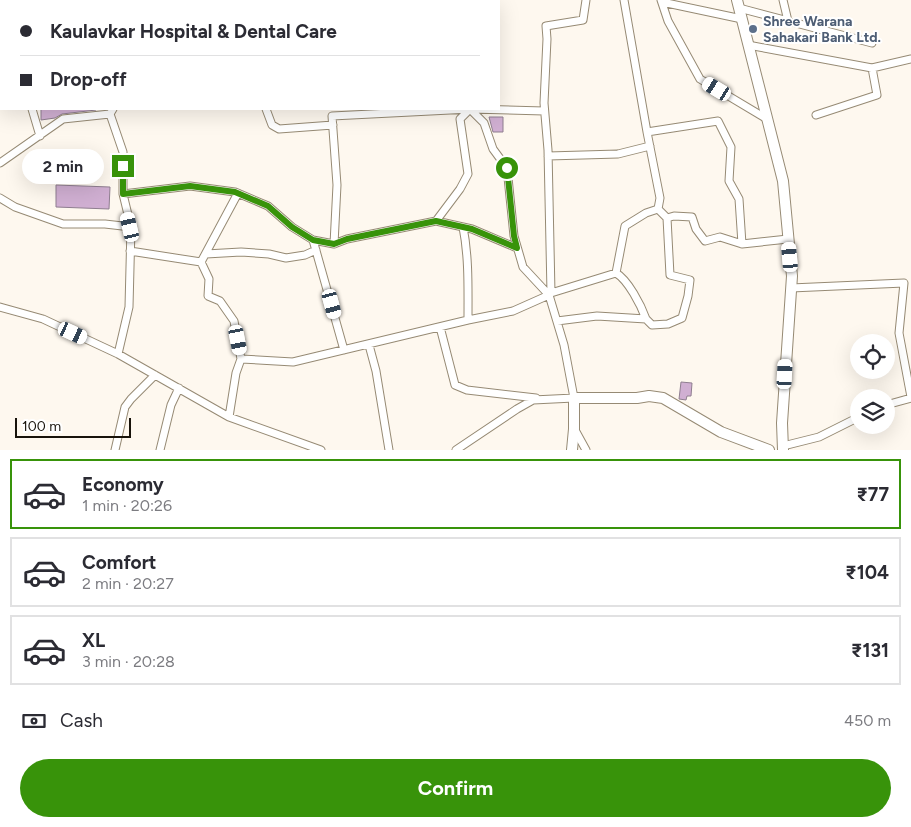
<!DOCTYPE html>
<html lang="en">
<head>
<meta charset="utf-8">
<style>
  body { margin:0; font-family:Figtree,sans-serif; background:#f2f2f3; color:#2b2b33; height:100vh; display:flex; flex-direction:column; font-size:19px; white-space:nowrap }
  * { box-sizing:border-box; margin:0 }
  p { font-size:16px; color:#7c7c81 }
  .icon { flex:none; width:28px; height:28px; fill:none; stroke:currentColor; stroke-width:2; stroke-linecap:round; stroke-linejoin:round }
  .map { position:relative; height:450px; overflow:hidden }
  .panel { display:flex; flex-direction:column; background:#fff; flex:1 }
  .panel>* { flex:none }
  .top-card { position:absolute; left:0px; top:0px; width:500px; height:110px; box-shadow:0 5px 20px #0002; display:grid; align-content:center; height:110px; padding:0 20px; background:#fff }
  .fabs { position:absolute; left:850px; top:334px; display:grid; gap:10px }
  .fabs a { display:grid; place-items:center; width:45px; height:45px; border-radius:50%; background:#fff; box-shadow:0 5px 20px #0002; font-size:25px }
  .scale { position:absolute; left:15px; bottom:12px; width:116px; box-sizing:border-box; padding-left:5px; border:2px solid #18130b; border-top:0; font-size:14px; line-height:18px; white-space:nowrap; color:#18130b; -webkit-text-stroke:4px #fff; paint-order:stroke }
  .end { position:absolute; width:22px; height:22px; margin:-11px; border:6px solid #38930a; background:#fff; box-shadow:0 0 0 2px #fff }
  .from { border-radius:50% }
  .bubble { position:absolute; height:35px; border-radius:18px; background:#fff; box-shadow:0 5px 20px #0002; font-size:16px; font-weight:700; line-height:35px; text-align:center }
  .car { position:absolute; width:15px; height:30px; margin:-15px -8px; border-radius:6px; box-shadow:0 0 4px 1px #0007; background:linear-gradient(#fff 24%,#345 0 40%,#fff 0 76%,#345 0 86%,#fff 0) }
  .top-card b { display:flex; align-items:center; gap:18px; height:48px; font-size:19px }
  .top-card b+b { border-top:1px solid #e1e1e2 }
  .top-card i { width:12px; height:12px; background:#2b2b33 }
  ul { padding:9px 0 0; list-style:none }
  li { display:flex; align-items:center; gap:15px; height:70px; margin:0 10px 8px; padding:0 10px; border:2px solid #e1e1e2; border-radius:0px }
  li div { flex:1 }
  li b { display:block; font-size:19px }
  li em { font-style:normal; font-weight:700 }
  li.selected { border-color:#38930a }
  li>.icon { width:45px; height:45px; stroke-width:1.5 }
  .pay { display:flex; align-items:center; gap:12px; height:55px; padding:0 20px; font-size:19px }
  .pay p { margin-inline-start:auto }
  .primary-button { display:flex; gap:10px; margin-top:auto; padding:10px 20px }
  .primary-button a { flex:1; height:58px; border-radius:30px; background:#38930a; color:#fff; font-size:20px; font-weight:700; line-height:58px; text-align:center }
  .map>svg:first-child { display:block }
  .building { fill:#d0afd2; stroke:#8f7e90 }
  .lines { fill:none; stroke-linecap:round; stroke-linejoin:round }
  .minor-casing { stroke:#968a74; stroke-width:9 }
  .secondary-casing { stroke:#968a74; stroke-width:12 }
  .minor { stroke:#fff; stroke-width:7 }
  .secondary { stroke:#fff; stroke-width:10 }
  .route { stroke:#38930a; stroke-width:6 }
  .service-dot { fill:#5c6f8a; stroke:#fff; stroke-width:2 }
  .labels { text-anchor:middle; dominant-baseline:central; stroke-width:4; stroke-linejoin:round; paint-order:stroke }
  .service-label { font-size:14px; font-weight:bold; fill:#4e5e75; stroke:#fff; text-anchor:start }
</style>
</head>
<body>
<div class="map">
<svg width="911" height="450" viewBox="0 0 911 450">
  <rect width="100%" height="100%" fill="#fef8ef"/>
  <path class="building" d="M 41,109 L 96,109 L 96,110 L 62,114 L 55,118 L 41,120 Z
    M 489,117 L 503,117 L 503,132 L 493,132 Z
    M 56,185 L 110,187 L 109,209 L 56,207 Z
    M 681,382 L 692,383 L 691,396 L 687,396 L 686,400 L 679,399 Z"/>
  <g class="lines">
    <g class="minor-casing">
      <path id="minor" d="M 318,0 L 319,1
        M 586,0 L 583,20 L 546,26 L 547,39 L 544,103 L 548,150 L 551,293 L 616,273 L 625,226 L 646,213 L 658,209 L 660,198 L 647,132
        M 624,0 L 647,132 L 718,121 L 731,147 L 729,181 L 739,199 L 742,244 L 788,239
        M 661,0 L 668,21 L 700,79 L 767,119
        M 783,0 L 788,21
        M 100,1 L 100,0
        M 349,1 L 353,0
        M 470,1 L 470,0
        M 662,2 L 742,19
        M 739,8 L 872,43
        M 748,45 L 872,68 L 911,59
        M 0,98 L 1,98
        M 32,109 L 40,136
        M 266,109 L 272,125 L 279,129 L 333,125
        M 470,109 L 544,111
        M 110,114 L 123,152 L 123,194 L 131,227 L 129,307 L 118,354
        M 816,115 L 877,95 L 872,68
        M 548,156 L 618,154 L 650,146
        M 0,163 L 63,119 L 110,114 L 113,109
        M 123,194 L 190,186 L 235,192 L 268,206 L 292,227 L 313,240 L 334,244
        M 0,198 L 15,207 L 63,224 L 105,224 L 131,227
        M 658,209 L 667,218 L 674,216 L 692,217 L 696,229 L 705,241 L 720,237 L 742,244
        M 436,221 L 460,189 L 468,174 L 460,119 L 470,109 L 332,116 L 337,185 L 334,244 L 347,239 L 436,221 L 472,229 L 517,248
        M 463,227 C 469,257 468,289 468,320 L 513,311 L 549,295
        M 313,240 L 344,350
        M 130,251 L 201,262 L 238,193
        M 206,254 L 241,252 L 269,254 L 286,258 L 305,255 L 316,250
        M 201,262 L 209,279 L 208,296 L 220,301 L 234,321 L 241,359 L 293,362 L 468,320
        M 616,273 C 628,280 641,305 646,319
        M 791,288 L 904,283 L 899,333 L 911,397
        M 0,307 L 43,319 L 118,354 L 229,417 L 321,450
        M 557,321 L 597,316 L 646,319 L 652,325 L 668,324 L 682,318 L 688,296 L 690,280 L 670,275 L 667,218
        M 440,327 L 455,385 L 467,390 L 536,398
        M 369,345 L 376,371 L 389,450
        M 886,405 L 911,398
        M 229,417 L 236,373 L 241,359
        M 575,430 L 586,450
        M 783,446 L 819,437 L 859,417
        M 115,450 L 125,407 L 131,399 L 155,375
        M 160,450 L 171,405 L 179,388
        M 456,450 L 517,409 L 533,400 L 574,398 L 564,345 L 549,295 L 523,267 L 514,236 L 507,168 L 493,149 L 484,123 L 470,109"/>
    </g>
    <g class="secondary-casing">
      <path id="secondary" d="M 737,0 L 783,181 L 792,276 L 782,423 L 783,450
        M 572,450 L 574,429 L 574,398 L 637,398 L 649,396 L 663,398 L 721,432 L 769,450"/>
    </g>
    <use href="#minor" class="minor"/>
    <use href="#secondary" class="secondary"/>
  </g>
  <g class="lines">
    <path class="route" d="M 123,166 L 123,194 L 190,186 L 235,192 L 268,206 L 292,227 L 313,240 L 334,244 L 347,239 L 436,221 L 472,229 L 517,248 L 514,236 L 507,168"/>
  </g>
  <circle class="service-dot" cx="753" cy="29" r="5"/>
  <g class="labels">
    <g class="service-label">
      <text x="763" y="21">Shree Warana<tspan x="763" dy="16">Sahakari Bank Ltd.</tspan></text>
    </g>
  </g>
</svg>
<div class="fabs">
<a><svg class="icon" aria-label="locate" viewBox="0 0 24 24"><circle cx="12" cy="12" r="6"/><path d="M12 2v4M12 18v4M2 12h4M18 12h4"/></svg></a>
<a><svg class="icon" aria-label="layers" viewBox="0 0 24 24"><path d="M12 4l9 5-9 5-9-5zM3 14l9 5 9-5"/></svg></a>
</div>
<div class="scale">100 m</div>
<i class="end from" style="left:507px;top:168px"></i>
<i class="end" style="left:123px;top:166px"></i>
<div class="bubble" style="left:22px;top:149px;width:82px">2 min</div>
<i class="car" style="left:717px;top:89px;rotate:301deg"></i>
<i class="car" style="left:130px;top:227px;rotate:347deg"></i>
<i class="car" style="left:790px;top:257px;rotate:355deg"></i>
<i class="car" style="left:332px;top:304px;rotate:165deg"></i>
<i class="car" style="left:73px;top:333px;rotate:115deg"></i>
<i class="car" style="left:238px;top:340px;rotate:169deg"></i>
<i class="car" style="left:785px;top:374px;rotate:3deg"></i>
<div class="top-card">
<b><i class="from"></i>Kaulavkar Hospital &amp; Dental Care</b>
<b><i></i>Drop-off</b>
</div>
</div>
<section class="panel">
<ul>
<li class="selected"><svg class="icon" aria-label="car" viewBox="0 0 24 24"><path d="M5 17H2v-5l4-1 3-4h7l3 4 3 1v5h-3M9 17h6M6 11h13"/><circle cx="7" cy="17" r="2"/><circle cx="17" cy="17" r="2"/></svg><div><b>Economy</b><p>1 min · 20:26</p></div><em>₹77</em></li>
<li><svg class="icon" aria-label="car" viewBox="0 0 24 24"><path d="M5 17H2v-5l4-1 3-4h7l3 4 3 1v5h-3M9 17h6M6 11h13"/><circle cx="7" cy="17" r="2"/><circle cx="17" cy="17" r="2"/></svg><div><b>Comfort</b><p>2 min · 20:27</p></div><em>₹104</em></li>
<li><svg class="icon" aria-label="car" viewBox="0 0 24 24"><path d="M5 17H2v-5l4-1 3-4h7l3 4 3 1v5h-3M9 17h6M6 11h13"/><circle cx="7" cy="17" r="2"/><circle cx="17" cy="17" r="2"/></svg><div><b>XL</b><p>3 min · 20:28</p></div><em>₹131</em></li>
</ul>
<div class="pay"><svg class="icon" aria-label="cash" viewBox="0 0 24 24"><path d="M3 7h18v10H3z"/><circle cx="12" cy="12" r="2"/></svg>Cash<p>450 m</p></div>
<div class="primary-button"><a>Confirm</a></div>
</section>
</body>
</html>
